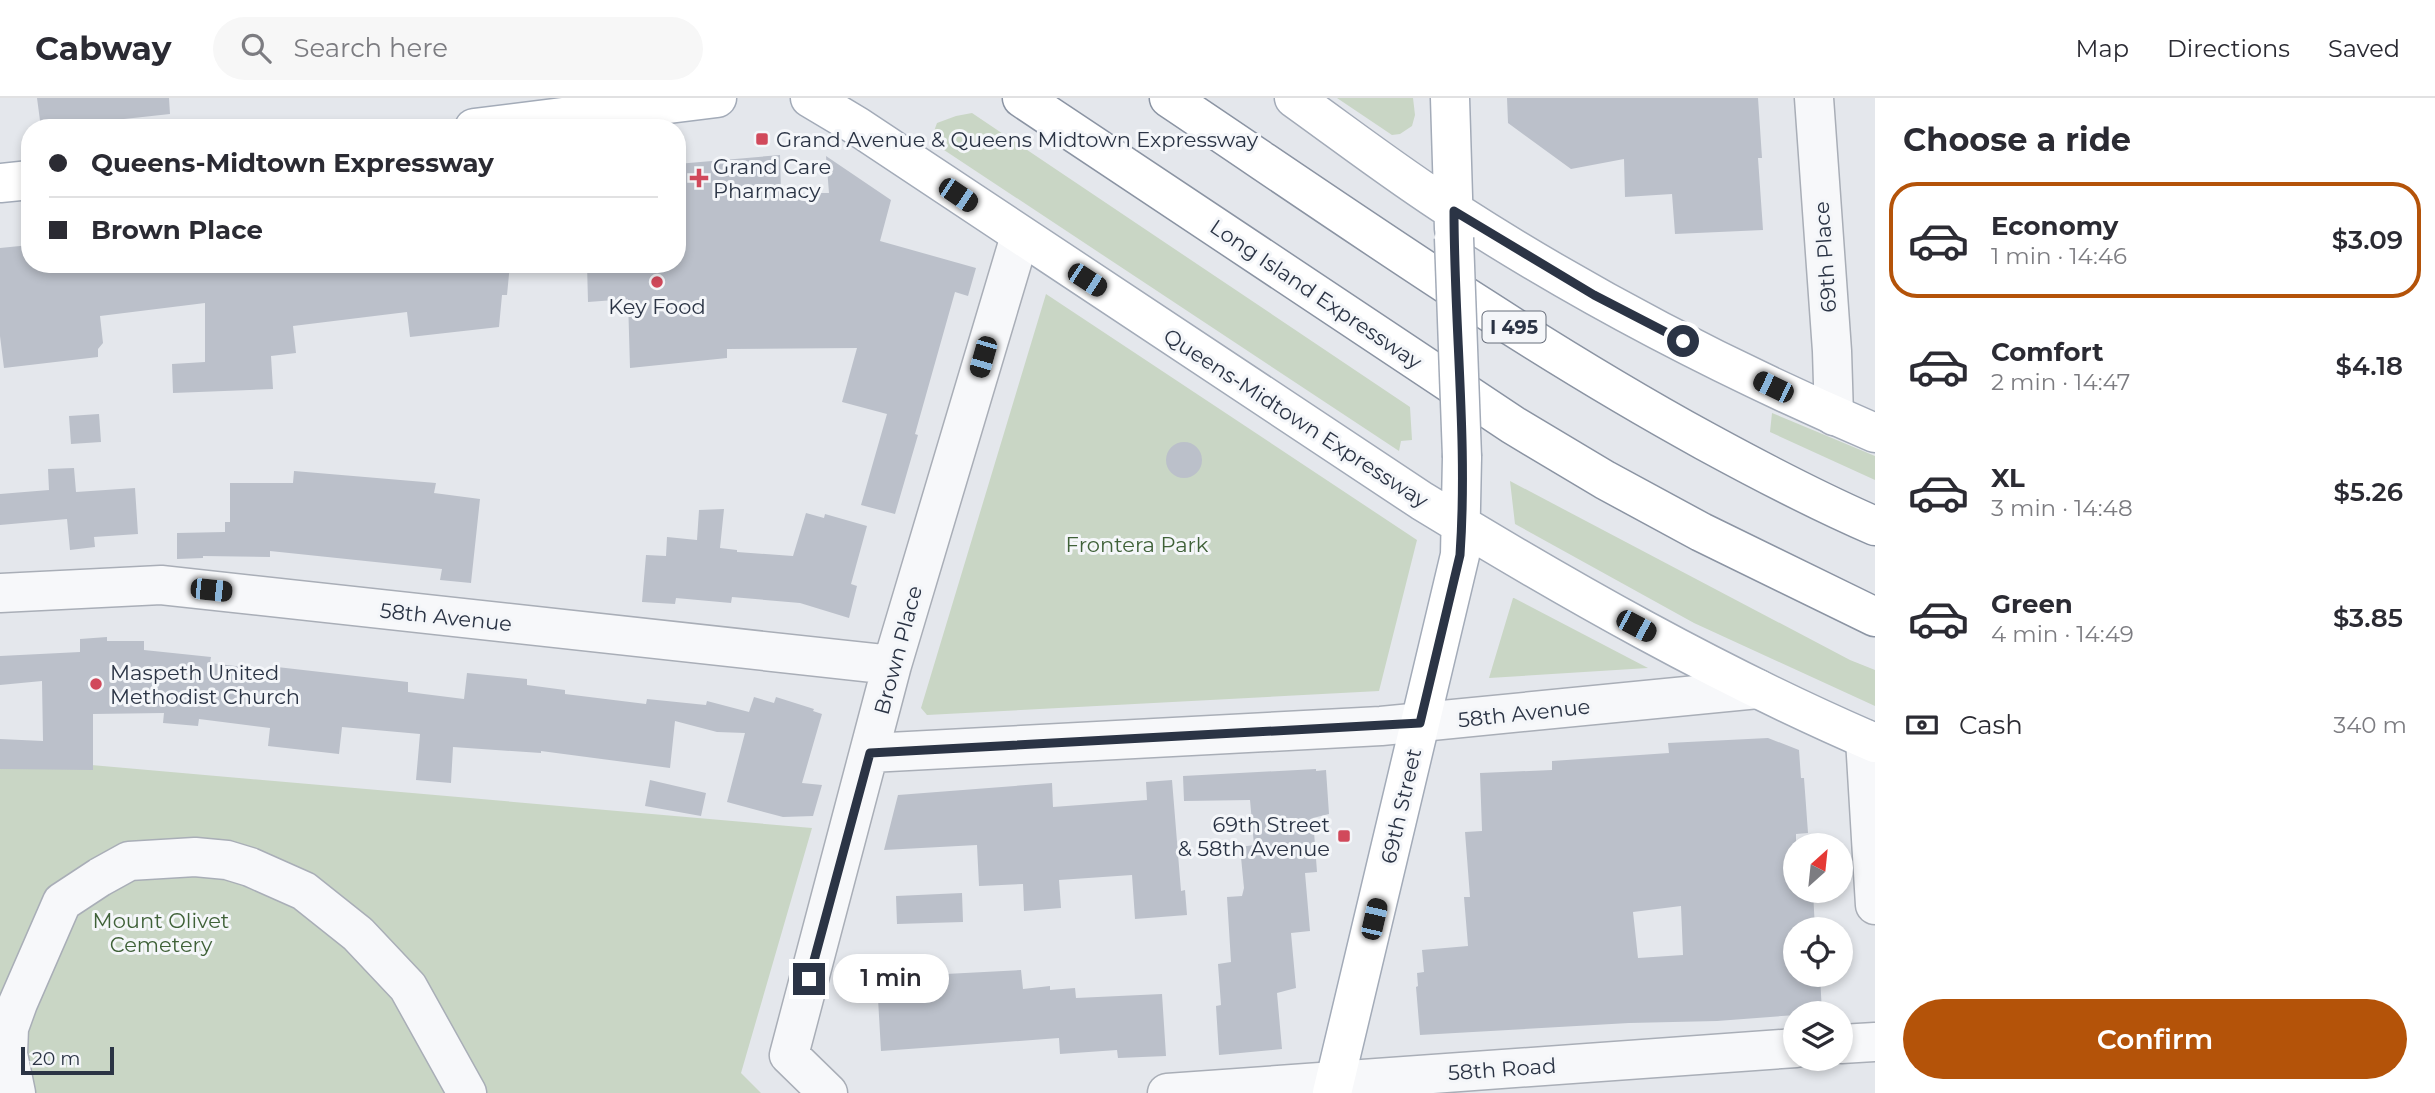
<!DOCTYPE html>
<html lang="en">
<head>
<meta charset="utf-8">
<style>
  body { margin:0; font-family:Montserrat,sans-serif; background:#f7f7f7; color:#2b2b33; height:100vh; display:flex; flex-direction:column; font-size:26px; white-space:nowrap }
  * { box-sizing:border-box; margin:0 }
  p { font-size:23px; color:#7c7c81 }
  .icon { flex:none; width:38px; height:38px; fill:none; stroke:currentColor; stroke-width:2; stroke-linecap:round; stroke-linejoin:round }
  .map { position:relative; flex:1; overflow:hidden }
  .side { display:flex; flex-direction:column; background:#fff; width:560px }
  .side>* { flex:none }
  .banner { position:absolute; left:21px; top:21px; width:665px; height:154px; border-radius:28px; box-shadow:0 4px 10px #0003; display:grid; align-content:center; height:154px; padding:0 28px; background:#fff }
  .needle { width:46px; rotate:27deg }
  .controls { position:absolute; left:1783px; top:735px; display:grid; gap:14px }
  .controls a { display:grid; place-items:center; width:70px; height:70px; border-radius:50%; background:#fff; box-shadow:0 4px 10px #0003; font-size:35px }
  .scale { position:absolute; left:21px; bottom:18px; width:93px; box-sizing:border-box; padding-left:7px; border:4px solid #2b3445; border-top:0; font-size:19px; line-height:24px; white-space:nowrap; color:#2b3445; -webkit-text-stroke:5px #f4f6f9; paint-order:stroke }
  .end { position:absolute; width:32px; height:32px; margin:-16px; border:9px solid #2b3445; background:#fff; box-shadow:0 0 0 4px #fff }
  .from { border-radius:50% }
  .bubble { position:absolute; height:49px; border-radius:24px; background:#fff; box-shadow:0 4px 10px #0003; font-size:23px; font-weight:600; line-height:49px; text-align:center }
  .car { position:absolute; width:21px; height:42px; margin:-21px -10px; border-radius:9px; box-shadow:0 0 5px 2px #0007; background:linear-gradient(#222 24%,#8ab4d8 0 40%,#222 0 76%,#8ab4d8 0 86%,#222 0) }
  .banner b { display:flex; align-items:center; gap:24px; height:66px; font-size:26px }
  .banner b+b { border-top:2px solid #e1e1e2 }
  .banner i { width:18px; height:18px; background:#2b2b33 }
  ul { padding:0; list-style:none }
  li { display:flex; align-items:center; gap:21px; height:116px; margin:0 14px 10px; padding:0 14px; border:4px solid transparent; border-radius:28px }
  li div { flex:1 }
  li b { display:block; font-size:26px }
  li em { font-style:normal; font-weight:600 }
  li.active { border-color:#b45309 }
  li>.icon { width:63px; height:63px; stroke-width:1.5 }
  h2 { padding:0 28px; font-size:32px; line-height:84px }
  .pay { display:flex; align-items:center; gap:18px; height:77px; padding:0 28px; font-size:26px }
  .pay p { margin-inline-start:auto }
  .cta { display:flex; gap:14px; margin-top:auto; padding:14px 28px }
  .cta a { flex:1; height:80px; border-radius:42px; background:#b45309; color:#fff; font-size:28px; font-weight:600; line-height:80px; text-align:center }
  header { display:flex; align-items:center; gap:42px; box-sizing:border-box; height:98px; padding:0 35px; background:#fff; border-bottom:2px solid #e1e1e2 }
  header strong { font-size:33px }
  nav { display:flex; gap:38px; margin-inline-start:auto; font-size:24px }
  .search { width:490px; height:63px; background:#f7f7f7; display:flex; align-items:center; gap:18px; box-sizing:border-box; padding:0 24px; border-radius:38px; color:#7c7c81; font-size:26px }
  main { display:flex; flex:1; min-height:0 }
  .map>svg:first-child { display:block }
  .green { fill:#c9d6c5 }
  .building { fill:#bbc0ca; fill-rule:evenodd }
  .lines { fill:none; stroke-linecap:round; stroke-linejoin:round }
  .minor-casing { stroke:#a9aeb7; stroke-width:41 }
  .major-casing { stroke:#a3abb8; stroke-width:41 }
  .highway-casing { stroke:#8b94a3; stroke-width:41 }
  .minor { stroke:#f7f8fa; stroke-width:38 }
  .major { stroke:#fff; stroke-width:38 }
  .highway { stroke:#fff; stroke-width:38 }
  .major-bridge-casing { stroke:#a3abb8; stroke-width:41; stroke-linecap:butt }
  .major-bridge { stroke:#fff; stroke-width:38 }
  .route { stroke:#2b3445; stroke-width:9 }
  .poi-dot { fill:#d1495b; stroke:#f4f6f9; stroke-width:2.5 }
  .labels { text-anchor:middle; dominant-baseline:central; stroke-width:6; stroke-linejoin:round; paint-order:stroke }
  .shield { fill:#f4f6f9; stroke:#676e7b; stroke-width:2 }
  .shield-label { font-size:19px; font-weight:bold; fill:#2b3445 }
  .poi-label { font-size:21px; fill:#2b3445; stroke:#f4f6f9; text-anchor:start }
  .street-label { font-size:21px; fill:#2b3445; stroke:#f4f6f9 }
  .park-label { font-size:21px; fill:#3f6138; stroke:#f4f6f9 }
</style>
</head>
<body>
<header>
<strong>Cabway</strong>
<div class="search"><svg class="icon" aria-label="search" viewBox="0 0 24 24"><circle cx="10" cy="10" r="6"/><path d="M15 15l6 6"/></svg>Search here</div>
<nav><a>Map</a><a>Directions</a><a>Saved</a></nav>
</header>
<main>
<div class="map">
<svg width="1875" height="995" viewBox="0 0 1875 995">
  <rect width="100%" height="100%" fill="#e4e7ec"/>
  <path class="green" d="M 1337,0 L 1413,0 L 1415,17 L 1412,28 L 1400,36 L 1392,37 Z
    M 972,15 L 1410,309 L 1412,342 L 1401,343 L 1399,353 L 941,50 L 933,36 L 937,25 L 956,18 Z
    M 1046,196 L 1417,442 L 1379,593 L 927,617 L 921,610 Z
    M 1772,315 L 1875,358 L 1875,382 L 1770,334 Z
    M 1510,383 L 1850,562 L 1875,572 L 1875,608 L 1694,525 L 1515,426 Z
    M 1513,500 L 1514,500 L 1648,570 L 1489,580 Z
    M 0,659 L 812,730 L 741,975 L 761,995 L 0,995 Z"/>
  <path class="building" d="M 37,0 L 169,0 L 170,16 L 41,30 Z
    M 1507,0 L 1758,0 L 1762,60 L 1758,60 L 1763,132 L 1675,136 L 1672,96 L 1625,99 L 1624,61 L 1571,71 L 1508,25 Z
    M 780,57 L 781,95 L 829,95 L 826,58 L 891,102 L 880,143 L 976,170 L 968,198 L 955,194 L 915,336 L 918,337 L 895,416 L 861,407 L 887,316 L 842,304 L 857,250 L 727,251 L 727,260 L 630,270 L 628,201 L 588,204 L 587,166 L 677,166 L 677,66 Z
    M 30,147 L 30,166 L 510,166 L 507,197 L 502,197 L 499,229 L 410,239 L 407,214 L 293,228 L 296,255 L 271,258 L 273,291 L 173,295 L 172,266 L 205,264 L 205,205 L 100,218 L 103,245 L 98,251 L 98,259 L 4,270 L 0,238 L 0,150 Z
    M 99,316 L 101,344 L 71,346 L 69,318 Z
    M1166 362a18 18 0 1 1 36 0a18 18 0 1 1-36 0Z
    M 74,370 L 76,394 L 135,390 L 138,436 L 94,439 L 95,449 L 70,452 L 67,421 L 0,427 L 0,396 L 49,392 L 48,371 Z
    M 294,373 L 436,385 L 434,395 L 480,401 L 471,485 L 440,482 L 442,471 L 270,453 L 270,459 L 203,458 L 203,460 L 177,461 L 177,435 L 225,434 L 225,424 L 230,424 L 230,385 L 293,385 Z
    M 724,411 L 720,450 L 737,452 L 737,454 L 793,458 L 806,415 L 824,420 L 825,416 L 867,428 L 851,486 L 857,488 L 849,520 L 800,505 L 732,499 L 731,505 L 676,500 L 675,506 L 642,504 L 646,457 L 666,458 L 667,439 L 697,442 L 699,412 Z
    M 107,539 L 107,543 L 144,543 L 144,552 L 211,559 L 210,565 L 276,573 L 277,569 L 408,584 L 408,594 L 464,601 L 467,575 L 527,581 L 527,587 L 565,592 L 565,596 L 646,606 L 647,601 L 706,607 L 707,603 L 749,614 L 754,599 L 774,605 L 776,599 L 814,611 L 813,613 L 822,616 L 802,685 L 822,687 L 813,718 L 783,719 L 727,704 L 745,635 L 717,634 L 675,623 L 670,670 L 541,653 L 541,655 L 453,649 L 451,685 L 416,682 L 420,636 L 342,629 L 339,656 L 268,648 L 270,630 L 199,621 L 198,628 L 163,625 L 164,615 L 93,616 L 93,672 L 0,671 L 0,641 L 43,643 L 42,583 L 0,587 L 0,558 L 80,554 L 80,541 Z
    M 1768,640 L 1799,652 L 1801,680 L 1804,680 L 1808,735 L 1796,736 L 1796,793 L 1813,793 L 1815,831 L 1796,831 L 1796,877 L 1820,877 L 1822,915 L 1796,915 L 1796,917 L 1717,923 L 1629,925 L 1420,937 L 1416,889 L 1418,888 L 1417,875 L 1424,874 L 1422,852 L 1468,848 L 1464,799 L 1470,799 L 1465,734 L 1482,733 L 1480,675 L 1552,672 L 1552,663 L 1669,655 L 1668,645 ZM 1681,808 L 1683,857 L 1638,860 L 1633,814 Z
    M 1316,671 L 1316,673 L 1326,672 L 1329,716 L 1313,720 L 1317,774 L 1305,775 L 1310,833 L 1291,835 L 1296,890 L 1277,895 L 1282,951 L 1219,957 L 1216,908 L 1221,907 L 1218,866 L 1231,864 L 1227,799 L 1242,798 L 1244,790 L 1240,749 L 1254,747 L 1250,702 L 1184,703 L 1183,678 Z
    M 650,682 L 706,695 L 701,718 L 645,708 Z
    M 1172,682 L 1181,793 L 1185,792 L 1187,817 L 1135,821 L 1132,777 L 1059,782 L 1061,810 L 1024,813 L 1023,786 L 979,788 L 977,747 L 884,752 L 898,697 L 1052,685 L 1053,709 L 1147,702 L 1146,684 Z
    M 962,795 L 963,824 L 897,826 L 896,798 Z
    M 1021,872 L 1023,891 L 1050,888 L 1050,892 L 1075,890 L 1076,900 L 1162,896 L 1166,958 L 1118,960 L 1117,952 L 1060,956 L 1059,940 L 881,953 L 877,883 L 907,881 L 907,878 Z"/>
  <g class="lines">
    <g class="minor-casing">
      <path id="minor" d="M 1814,0 L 1832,253 L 1834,318
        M 0,495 L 161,487 L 892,567
        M 1865,641 L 1875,807
        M 870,655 L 1381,628 L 1758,591
        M 1841,946 L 1875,944
        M 16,995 L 8,956 L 9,930 L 18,905 L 62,804 L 100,779 L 129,763 L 195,759 L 227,762 L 250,769 L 304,793 L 358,836 L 408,889 L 467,995
        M 828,995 L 789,957 L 892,567 L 1020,138
        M 1167,995 L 1796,950"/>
    </g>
    <g class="major-casing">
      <path id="major" d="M 810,0 L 857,28 L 1422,403 C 1568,492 1717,577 1875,645
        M 1294,0 C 1347,38 1399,78 1454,113 C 1587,199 1730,273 1875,335
        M 1450,0 L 1454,131
        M 474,30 L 717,0
        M 0,85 L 30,82
        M 1332,995 L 1460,457 L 1462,359"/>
    </g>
    <g class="highway-casing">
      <path id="highway" d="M 1022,0 L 1513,327 L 1605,382 L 1701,434 L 1875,519
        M 1169,0 C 1345,118 1519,241 1705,343 C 1760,373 1817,403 1875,428"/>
    </g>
    <use href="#minor" class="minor"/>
    <use href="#major" class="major"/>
    <use href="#highway" class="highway"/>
    <g class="major-bridge-casing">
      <path id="major-bridge" d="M 1454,140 L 1462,359"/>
    </g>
    <use href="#major-bridge" class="major-bridge"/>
  </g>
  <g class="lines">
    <path class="route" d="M 809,881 L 870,655 L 1420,625 L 1460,457 C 1468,343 1454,228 1454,113 L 1594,197 L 1683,243"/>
  </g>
  <g class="poi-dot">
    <rect x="755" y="34" width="14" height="14" rx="3.5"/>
    <path d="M695.5 69.5h7v7h7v7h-7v7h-7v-7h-7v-7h7z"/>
    <circle cx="657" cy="184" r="7"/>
    <circle cx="96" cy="586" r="7"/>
    <rect x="1337" y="731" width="14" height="14" rx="3.5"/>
  </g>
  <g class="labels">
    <rect class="shield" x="1482.5" y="213.5" width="63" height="31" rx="5"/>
    <g class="shield-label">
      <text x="1514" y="229">I 495</text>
    </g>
    <g class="poi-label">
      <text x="776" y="41">Grand Avenue &amp; Queens Midtown Expressway</text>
      <text x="713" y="68">Grand Care<tspan x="713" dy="24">Pharmacy</tspan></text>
      <text x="657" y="208" text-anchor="middle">Key Food</text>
      <text x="110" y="574">Maspeth United<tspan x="110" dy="24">Methodist Church</tspan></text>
      <text x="1330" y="726" text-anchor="end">69th Street<tspan x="1330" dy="24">&amp; 58th Avenue</tspan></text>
    </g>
    <g class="street-label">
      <text transform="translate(1825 159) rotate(-94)">69th Place</text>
      <text transform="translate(1316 196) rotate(34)">Long Island Expressway</text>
      <text transform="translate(1296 320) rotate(33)">Queens-Midtown Expressway</text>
      <text transform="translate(446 519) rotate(6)">58th Avenue</text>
      <text transform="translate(898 552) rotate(-75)">Brown Place</text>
      <text transform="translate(1524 615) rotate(-6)">58th Avenue</text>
      <text transform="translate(1401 708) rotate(-77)">69th Street</text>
      <text transform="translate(1502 971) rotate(-4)">58th Road</text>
    </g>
    <g class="park-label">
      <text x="1137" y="446">Frontera Park</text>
      <text x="161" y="822">Mount Olivet<tspan x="161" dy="24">Cemetery</tspan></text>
    </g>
  </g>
</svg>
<div class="controls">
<a><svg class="needle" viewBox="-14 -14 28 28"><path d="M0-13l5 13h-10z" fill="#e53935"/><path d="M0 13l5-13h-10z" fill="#7c7c81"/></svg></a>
<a><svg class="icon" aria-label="locate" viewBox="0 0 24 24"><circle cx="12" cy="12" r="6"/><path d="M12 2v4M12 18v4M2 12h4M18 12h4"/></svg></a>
<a><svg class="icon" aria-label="layers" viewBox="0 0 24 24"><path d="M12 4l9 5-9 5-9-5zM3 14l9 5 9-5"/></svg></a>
</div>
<div class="scale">20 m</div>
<i class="end from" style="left:1683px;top:243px"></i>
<i class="end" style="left:809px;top:881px"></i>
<div class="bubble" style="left:833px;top:856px;width:116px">1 min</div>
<i class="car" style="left:958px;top:97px;rotate:124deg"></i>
<i class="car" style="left:1087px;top:182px;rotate:123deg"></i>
<i class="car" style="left:983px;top:259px;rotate:196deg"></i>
<i class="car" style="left:1773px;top:289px;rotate:296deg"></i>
<i class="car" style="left:211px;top:492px;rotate:96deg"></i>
<i class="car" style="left:1636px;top:528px;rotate:118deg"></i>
<i class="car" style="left:1374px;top:821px;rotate:13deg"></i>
<div class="banner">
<b><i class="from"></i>Queens-Midtown Expressway</b>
<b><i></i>Brown Place</b>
</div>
</div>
<section class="side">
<h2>Choose a ride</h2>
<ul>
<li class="active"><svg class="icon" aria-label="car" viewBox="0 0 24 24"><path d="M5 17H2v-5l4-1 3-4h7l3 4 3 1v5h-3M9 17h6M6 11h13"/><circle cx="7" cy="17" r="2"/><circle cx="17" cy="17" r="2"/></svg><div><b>Economy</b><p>1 min · 14:46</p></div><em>$3.09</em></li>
<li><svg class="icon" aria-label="car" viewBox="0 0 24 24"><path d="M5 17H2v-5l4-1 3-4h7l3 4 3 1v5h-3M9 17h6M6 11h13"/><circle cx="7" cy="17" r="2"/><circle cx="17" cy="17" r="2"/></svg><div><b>Comfort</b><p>2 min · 14:47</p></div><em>$4.18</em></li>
<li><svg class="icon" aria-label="car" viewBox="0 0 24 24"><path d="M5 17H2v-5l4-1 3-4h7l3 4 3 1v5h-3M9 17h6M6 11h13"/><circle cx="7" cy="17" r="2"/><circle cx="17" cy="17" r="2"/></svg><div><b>XL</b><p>3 min · 14:48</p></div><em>$5.26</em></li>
<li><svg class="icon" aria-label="car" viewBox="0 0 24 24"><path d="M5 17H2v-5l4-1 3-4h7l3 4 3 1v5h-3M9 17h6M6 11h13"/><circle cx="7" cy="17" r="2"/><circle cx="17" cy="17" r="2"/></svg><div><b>Green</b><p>4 min · 14:49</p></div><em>$3.85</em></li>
</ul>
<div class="pay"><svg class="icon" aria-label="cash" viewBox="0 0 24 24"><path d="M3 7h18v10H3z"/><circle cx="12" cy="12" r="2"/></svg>Cash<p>340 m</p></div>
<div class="cta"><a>Confirm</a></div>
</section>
</main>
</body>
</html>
